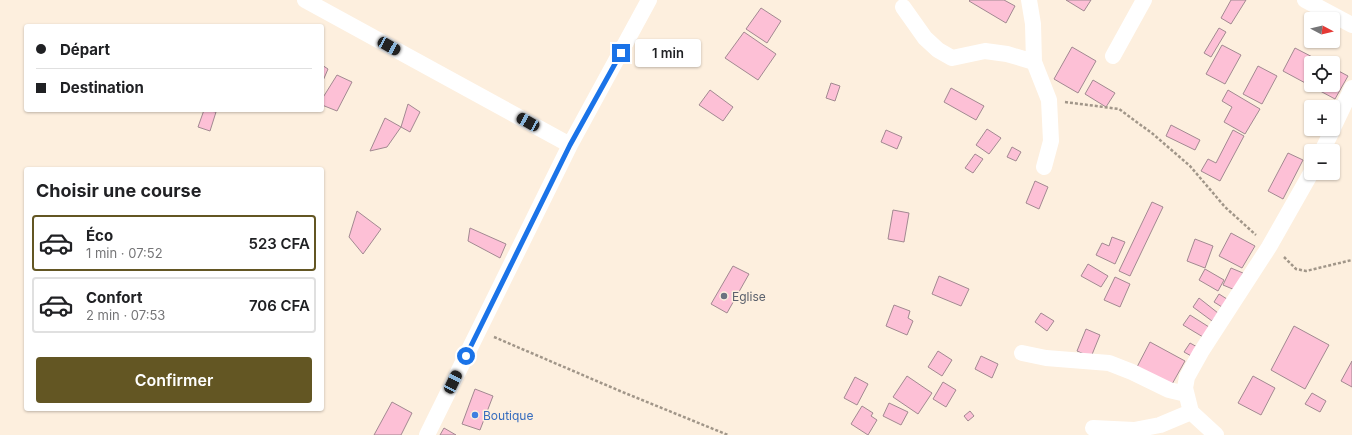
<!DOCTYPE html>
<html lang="fr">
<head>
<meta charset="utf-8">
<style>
  body { margin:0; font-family:Inter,sans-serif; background:#f6f6f6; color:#202124; height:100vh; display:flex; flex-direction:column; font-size:15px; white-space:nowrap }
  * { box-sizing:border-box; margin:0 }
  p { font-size:13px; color:#757577 }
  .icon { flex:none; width:22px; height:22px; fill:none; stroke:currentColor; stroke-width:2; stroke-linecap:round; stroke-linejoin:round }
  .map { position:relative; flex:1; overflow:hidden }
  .sheet { position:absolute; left:24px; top:167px; width:300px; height:244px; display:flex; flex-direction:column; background:#fff; border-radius:4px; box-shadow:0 1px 3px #0004 }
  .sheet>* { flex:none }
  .top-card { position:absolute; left:24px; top:24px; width:300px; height:88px; border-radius:4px; box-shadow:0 1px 3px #0004; display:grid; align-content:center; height:88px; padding:0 12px; background:#fff }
  .needle { width:26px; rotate:97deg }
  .fabs { position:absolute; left:1304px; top:12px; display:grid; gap:8px }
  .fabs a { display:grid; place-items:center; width:36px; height:36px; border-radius:4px; background:#fff; box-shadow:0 1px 3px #0004; font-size:20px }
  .end { position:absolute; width:18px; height:18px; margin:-9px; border:5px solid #1a73e8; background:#fff; box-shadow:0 0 0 2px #fff }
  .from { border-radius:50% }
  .bubble { position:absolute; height:28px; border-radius:4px; background:#fff; box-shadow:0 1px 3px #0004; font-size:13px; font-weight:600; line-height:28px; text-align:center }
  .car { position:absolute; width:12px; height:24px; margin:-12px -6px; border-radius:5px; box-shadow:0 0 3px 1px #0007; background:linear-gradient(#222 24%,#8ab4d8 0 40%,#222 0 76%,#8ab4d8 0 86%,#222 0) }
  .top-card b { display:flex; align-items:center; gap:14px; height:38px; font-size:15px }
  .top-card b+b { border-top:1px solid #e0e0e0 }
  .top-card i { width:10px; height:10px; background:#202124 }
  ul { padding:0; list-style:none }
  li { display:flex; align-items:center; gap:12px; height:56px; margin:0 8px 6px; padding:0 4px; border:2px solid #e0e0e0; border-radius:4px }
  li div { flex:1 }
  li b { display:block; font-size:15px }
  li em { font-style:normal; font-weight:600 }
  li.selected { border-color:#635623 }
  li>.icon { width:36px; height:36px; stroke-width:1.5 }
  h2 { padding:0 12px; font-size:18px; line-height:48px }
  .button { display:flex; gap:8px; margin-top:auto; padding:8px 12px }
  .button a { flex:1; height:46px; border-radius:4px; background:#635623; color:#fff; font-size:16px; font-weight:600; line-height:46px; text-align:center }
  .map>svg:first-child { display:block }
  .building { fill:#fdc0d6; stroke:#a28991 }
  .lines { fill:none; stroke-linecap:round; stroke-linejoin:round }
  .path { stroke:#a19689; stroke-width:2.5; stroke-dasharray:3 2; stroke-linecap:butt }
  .minor { stroke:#fff; stroke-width:16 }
  .route { stroke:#1a73e8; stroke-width:5 }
  .worship-dot { fill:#6b7280; stroke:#fdefde; stroke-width:1.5 }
  .shop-dot { fill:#3f7fe0; stroke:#fdefde; stroke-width:1.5 }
  .labels { text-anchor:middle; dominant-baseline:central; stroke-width:3; stroke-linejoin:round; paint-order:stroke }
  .worship-label { font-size:12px; fill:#5b616d; stroke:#fdefde; text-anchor:start }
  .shop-label { font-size:12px; fill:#366cbe; stroke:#fdefde; text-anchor:start }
</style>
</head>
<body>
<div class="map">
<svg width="1352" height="435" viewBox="0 0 1352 435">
  <rect width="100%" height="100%" fill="#fdefde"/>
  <path class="building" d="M 970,0 L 1004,0 L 1015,6 L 1006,23 L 969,1 Z
    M 1066,0 L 1091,0 L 1084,11 Z
    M 1231,0 L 1246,0 L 1231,24 L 1221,18 Z
    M 761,8 L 781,21 L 767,43 L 746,29 Z
    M 1219,28 L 1226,32 L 1211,57 L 1204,53 Z
    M 744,32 L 776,54 L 758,80 L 725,58 Z
    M 1222,45 L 1241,55 L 1225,84 L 1206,74 Z
    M 1072,47 L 1096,61 L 1078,93 L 1054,79 Z
    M 1295,48 L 1324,63 L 1311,63 L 1311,85 L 1333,85 L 1333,68 L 1348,76 L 1335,99 L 1283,71 Z
    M 322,65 L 328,69 L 322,83 Z
    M 1258,66 L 1277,76 L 1262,104 L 1243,94 Z
    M 337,75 L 352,82 L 337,111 L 322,105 L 322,99 Z
    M 1093,80 L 1115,93 L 1106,107 L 1085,94 Z
    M 831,83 L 840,86 L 835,101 L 826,98 Z
    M 951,88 L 984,106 L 976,120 L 944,102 Z
    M 710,90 L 733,107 L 723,121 L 699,105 Z
    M 1228,90 L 1260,109 L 1245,134 L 1224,122 L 1232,107 L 1222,101 Z
    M 408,104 L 420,112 L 410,132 L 401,127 Z
    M 204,110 L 216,112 L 210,131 L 198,127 Z
    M 385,118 L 401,127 L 387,147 L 370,151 Z
    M 1171,125 L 1200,140 L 1195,150 L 1166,136 Z
    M 987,129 L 1001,138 L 989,154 L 976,145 Z
    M 886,130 L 902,137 L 897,149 L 881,142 Z
    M 1233,130 L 1244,136 L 1220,181 L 1201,171 L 1208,159 L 1216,163 Z
    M 1012,147 L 1021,152 L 1016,161 L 1007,157 Z
    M 1288,153 L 1303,160 L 1283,199 L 1268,191 Z
    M 975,154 L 983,159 L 973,173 L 965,168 Z
    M 1035,181 L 1048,187 L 1039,209 L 1026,203 Z
    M 1152,202 L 1163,207 L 1130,276 L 1119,271 Z
    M 893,210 L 909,213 L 904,242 L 888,239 Z
    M 357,211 L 381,229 L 363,254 L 349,237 Z
    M 470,228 L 506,244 L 500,258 L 468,241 Z
    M 1231,233 L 1255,246 L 1242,268 L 1219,256 Z
    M 1112,237 L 1125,242 L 1115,264 L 1096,255 L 1102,243 L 1109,246 Z
    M 1195,239 L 1213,246 L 1205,268 L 1187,261 Z
    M 1088,264 L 1108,276 L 1101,287 L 1081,276 Z
    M 733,266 L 749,274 L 727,313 L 711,304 Z
    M 1231,268 L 1243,273 L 1235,290 L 1223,285 Z
    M 1205,269 L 1224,280 L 1218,291 L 1199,280 Z
    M 939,276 L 969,289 L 961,306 L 932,294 Z
    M 1115,277 L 1130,284 L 1120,307 L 1104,300 Z
    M 1219,294 L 1227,299 L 1222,307 L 1214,302 Z
    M 1199,298 L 1218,313 L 1212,321 L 1193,307 Z
    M 894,305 L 910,311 L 908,318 L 913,321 L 907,335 L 886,326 Z
    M 1041,313 L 1054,321 L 1047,331 L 1035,322 Z
    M 1190,315 L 1209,327 L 1203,337 L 1183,325 Z
    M 1294,326 L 1329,345 L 1305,389 L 1271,370 Z
    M 1086,329 L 1100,335 L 1091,357 L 1077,351 Z
    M 1150,342 L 1185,361 L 1171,386 L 1137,367 Z
    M 1190,343 L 1199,348 L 1193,357 L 1184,352 Z
    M 938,351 L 952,360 L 942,376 L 928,367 Z
    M 981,356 L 998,364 L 992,378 L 975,369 Z
    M 1352,361 L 1352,387 L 1341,381 Z
    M 907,376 L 932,393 L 918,414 L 893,397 Z
    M 1253,376 L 1275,388 L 1261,415 L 1238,403 Z
    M 855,377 L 868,384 L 857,405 L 844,398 Z
    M 943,382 L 956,390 L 946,407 L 933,399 Z
    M 475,389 L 493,396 L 480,430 L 462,424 Z
    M 1312,393 L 1326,401 L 1320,412 L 1305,404 Z
    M 392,402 L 412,413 L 401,435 L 374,435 Z
    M 889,403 L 908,412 L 901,425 L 883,416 Z
    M 862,406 L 873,413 L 871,416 L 877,420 L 868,435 L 851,424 Z
    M 970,411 L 974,416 L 968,421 L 964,416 Z
    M 444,428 L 456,435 L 440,435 Z"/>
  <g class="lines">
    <path class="path" d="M 1065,102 L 1119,109 L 1153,134 L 1190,166 L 1225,207 L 1256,235
      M 1284,257 L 1296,269 L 1306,271 L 1352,260
      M 494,337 L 620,391 L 728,435"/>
    <path class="minor" d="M 305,0 L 570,145
      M 1029,0 L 1033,24 L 1034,62 L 1049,100 L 1051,141 L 1044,167
      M 1305,0 L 1352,25
      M 903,7 L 925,38 L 938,50 L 952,58 L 985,51 L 1007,54 L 1034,62
      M 1113,56 L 1144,0
      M 1333,128 L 1352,88
      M 1322,151 L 1333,129
      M 1022,353 L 1046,358 L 1109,363 L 1132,372 L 1169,390 L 1186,394
      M 1093,428 L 1134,430 L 1160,425 L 1191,412
      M 427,435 L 570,145 L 649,0
      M 1216,435 L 1191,412 L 1185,388 L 1187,377 L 1201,352 L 1269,247 L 1311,173"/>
  </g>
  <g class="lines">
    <path class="route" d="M 466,356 L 570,145 L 621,53"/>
  </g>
  <circle class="worship-dot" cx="724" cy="296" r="4"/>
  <circle class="shop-dot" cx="475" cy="415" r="4"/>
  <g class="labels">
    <g class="worship-label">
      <text x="732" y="296">Eglise</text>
    </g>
    <g class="shop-label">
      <text x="483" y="415">Boutique</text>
    </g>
  </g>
</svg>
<div class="fabs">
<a><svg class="needle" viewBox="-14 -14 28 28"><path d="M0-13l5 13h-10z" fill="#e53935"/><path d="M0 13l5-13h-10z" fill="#757577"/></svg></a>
<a><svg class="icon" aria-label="locate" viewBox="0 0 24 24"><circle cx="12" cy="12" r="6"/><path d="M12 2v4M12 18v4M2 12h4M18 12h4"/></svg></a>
<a>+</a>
<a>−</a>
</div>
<i class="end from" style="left:466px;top:356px"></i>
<i class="end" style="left:621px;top:53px"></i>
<div class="bubble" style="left:635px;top:39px;width:66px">1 min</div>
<i class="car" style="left:389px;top:46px;rotate:119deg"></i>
<i class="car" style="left:528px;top:122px;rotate:299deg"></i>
<i class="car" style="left:453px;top:382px;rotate:26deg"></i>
<div class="top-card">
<b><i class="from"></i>Départ</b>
<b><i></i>Destination</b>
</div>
<section class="sheet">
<h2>Choisir une course</h2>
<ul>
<li class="selected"><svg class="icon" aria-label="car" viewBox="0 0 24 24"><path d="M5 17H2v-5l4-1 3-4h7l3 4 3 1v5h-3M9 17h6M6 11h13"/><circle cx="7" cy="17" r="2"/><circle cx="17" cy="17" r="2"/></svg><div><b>Éco</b><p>1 min · 07:52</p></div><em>523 CFA</em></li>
<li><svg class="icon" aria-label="car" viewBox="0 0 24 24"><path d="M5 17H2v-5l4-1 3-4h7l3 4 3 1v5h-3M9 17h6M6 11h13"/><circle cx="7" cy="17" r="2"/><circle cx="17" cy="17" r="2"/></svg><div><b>Confort</b><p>2 min · 07:53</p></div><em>706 CFA</em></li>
</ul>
<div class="button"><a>Confirmer</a></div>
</section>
</div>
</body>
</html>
